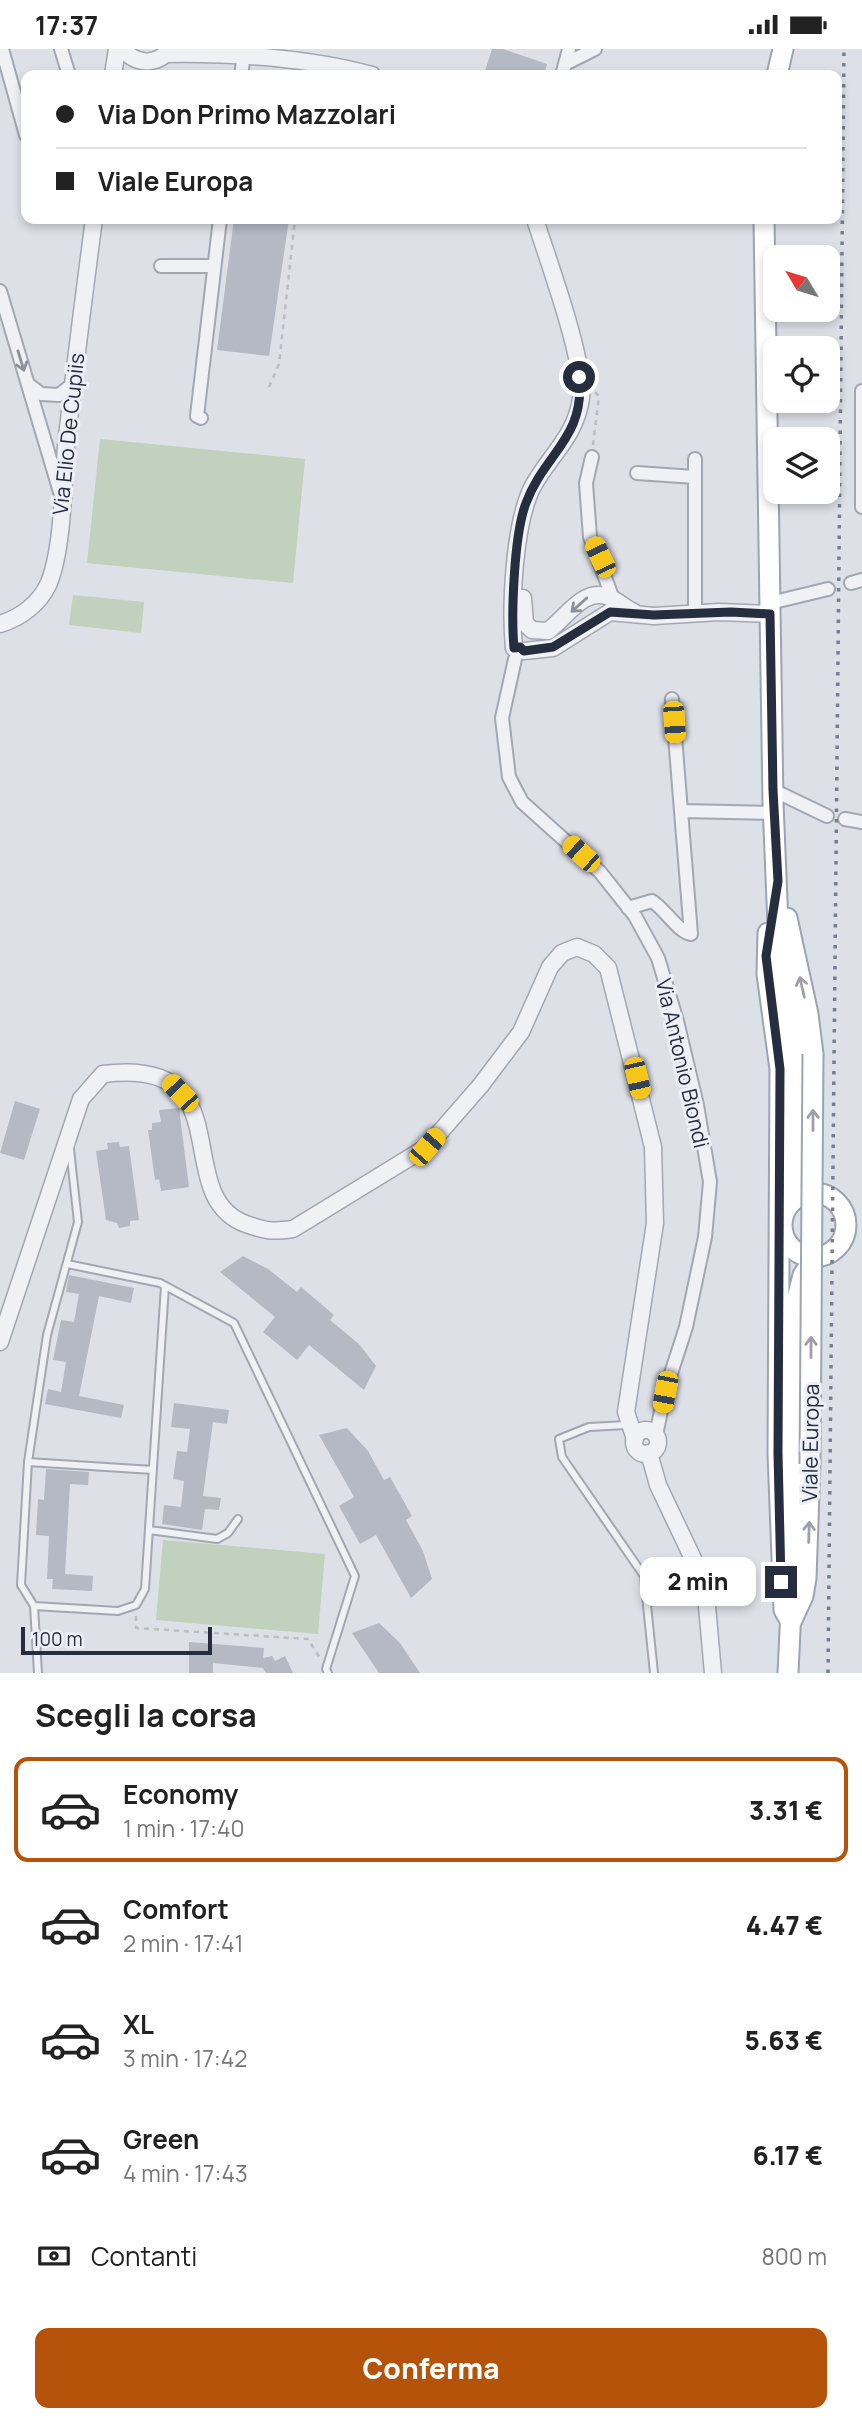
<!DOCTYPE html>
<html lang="it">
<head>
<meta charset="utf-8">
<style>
  body { margin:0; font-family:Manrope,sans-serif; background:#f2f2f2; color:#222; height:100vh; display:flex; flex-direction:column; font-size:26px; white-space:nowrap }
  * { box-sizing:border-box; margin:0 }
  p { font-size:23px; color:#767676 }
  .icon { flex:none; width:38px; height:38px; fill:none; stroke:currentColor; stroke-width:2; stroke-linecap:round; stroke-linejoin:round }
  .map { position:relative; height:1624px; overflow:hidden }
  .details { display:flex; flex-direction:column; background:#fff; flex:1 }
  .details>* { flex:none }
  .top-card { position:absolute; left:21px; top:21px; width:821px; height:154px; border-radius:14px; box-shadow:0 4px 10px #0003; display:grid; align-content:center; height:154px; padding:0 35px; background:#fff }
  .needle { width:46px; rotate:308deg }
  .tools { position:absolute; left:763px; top:196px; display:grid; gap:14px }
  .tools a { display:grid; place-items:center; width:77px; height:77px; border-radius:14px; background:#fff; box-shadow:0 4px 10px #0003; font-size:35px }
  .scale { position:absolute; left:21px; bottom:18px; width:191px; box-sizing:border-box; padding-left:7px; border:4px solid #262d3e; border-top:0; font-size:19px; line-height:24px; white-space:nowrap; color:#262d3e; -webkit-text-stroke:5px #eceff5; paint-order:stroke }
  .end { position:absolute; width:32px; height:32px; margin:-16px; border:9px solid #262d3e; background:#fff; box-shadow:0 0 0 4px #fff }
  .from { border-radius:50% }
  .bubble { position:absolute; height:49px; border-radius:14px; background:#fff; box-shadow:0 4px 10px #0003; font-size:23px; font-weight:800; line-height:49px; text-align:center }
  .car { position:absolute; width:21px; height:42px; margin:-21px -10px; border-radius:9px; box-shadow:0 0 5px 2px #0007; background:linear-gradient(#f5c518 24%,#345 0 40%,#f5c518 0 76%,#345 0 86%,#f5c518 0) }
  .top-card b { display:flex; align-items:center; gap:24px; height:66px; font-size:26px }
  .top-card b+b { border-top:2px solid #e0e0e0 }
  .top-card i { width:18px; height:18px; background:#222 }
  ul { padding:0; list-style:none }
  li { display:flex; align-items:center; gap:21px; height:105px; margin:0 14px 10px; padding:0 21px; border:4px solid transparent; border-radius:14px }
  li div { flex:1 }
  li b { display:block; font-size:26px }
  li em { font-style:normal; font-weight:800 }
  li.selected { border-color:#b45309 }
  li>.icon { width:63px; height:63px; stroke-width:1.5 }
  h2 { padding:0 35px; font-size:32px; line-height:84px }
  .pay { display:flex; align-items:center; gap:18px; height:77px; padding:0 35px; font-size:26px }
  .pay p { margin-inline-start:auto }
  .primary-button { display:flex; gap:14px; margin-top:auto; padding:14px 35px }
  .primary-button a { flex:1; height:80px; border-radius:14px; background:#b45309; color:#fff; font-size:28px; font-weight:800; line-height:80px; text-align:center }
  .status { display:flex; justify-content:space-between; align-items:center; height:49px; padding:0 35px; background:#fff; direction:ltr }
  .status svg { height:19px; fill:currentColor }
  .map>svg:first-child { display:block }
  .green { fill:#c1d1be }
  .building { fill:#b4b9c4 }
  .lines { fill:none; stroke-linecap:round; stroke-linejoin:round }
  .service-casing { stroke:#a2a7b1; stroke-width:10 }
  .minor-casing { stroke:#a2a7b1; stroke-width:16 }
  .tertiary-casing { stroke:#a2a7b1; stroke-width:19 }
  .primary-casing { stroke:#9ca3b3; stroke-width:23 }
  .path { stroke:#bbbec5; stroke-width:2.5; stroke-dasharray:5 5; stroke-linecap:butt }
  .service { stroke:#eff1f5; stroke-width:6 }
  .minor { stroke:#eff1f5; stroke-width:12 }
  .tertiary { stroke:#eff1f5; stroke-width:16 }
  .primary { stroke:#fff; stroke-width:19 }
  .rail { stroke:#767e91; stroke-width:3.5; stroke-dasharray:3.5 7; stroke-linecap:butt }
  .primary-bridge-casing { stroke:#9ca3b3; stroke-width:23; stroke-linecap:butt }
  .primary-bridge { stroke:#fff; stroke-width:19 }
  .oneway { stroke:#8a8f9a }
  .oneway2 { stroke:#9da0a8 }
  .route { stroke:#262d3e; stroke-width:9 }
  .labels { text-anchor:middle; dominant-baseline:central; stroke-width:6; stroke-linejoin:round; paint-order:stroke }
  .street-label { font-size:21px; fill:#262d3e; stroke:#eceff5 }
</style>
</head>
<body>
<div class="status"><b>17:37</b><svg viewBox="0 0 49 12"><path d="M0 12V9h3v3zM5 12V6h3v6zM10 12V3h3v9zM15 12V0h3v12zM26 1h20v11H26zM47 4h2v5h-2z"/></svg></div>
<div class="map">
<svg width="862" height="1624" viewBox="0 0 862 1624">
  <rect width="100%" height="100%" fill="#dde0e7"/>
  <path class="green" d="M 100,390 L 305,410 L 293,534 L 87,514 Z
    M 73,546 L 144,553 L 141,584 L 69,576 Z
    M 163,1491 L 325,1505 L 318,1585 L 156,1571 Z"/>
  <path class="building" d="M 492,0 L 503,0 L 547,15 L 544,26 L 496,26 L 485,22 Z
    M 234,170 L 289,170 L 269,307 L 217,301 Z
    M 15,1052 L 40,1060 L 24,1111 L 0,1104 Z
    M 179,1059 L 189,1138 L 161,1142 L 159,1130 L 155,1131 L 148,1081 L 152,1081 L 152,1074 L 161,1073 L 159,1061 Z
    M 119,1093 L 120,1098 L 129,1097 L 139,1171 L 130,1172 L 130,1177 L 119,1179 L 117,1174 L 106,1171 L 96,1102 L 108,1100 L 107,1094 Z
    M 243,1207 L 268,1220 L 297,1243 L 301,1238 L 334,1266 L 330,1271 L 359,1295 L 376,1317 L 364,1341 L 309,1296 L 297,1311 L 263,1283 L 275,1268 L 220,1223 Z
    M 69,1226 L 134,1239 L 131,1254 L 99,1247 L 79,1347 L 124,1356 L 121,1369 L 45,1355 L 48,1340 L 61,1343 L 66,1313 L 53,1311 L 61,1271 L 74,1273 L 79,1245 L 66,1243 Z
    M 174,1354 L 229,1361 L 227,1375 L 213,1373 L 203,1447 L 221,1449 L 219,1461 L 205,1460 L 202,1481 L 162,1475 L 164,1456 L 181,1458 L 184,1432 L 173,1430 L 177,1402 L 187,1403 L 190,1380 L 171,1378 Z
    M 347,1379 L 368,1402 L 384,1431 L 390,1428 L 412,1467 L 406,1471 L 423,1502 L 432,1530 L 411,1549 L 376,1486 L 360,1495 L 339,1457 L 354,1448 L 319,1386 Z
    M 46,1420 L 89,1423 L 88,1436 L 70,1435 L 65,1525 L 93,1527 L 92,1542 L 52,1540 L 53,1530 L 47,1530 L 49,1487 L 36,1486 L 38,1450 L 44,1451 Z
    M 379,1574 L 400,1594 L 420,1624 L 379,1624 L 352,1584 Z
    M 189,1593 L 264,1599 L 263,1609 L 272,1607 L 275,1612 L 285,1607 L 293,1624 L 266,1624 L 263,1619 L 213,1614 L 213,1624 L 189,1624 Z"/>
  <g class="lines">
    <g class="service-casing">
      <path id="service" d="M 67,1215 L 160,1234 L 234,1274 L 355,1527 L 326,1620 L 328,1624
        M 627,1376 L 589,1378 L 559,1390 L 562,1408 L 644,1527 L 654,1624
        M 28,1413 L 153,1421
        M 149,1481 L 217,1490 L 228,1484 L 238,1470
        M 34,1557 L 118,1562 L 136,1556 L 145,1540 L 165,1237
        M 38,1624 L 34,1557 L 21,1536 L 28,1413 L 47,1286 L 78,1173 L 70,1100"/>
    </g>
    <g class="minor-casing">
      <path id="minor" d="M 2,0 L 26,86
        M 61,0 L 69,26
        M 565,15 L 595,0
        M 241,26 L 244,6
        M 562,26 L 569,0
        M 161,217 L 213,217
        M 0,242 L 60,443
        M 28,335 L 41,345 L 59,346 L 73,335
        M 862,342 L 862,458
        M 201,369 L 197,367 L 220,170
        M 592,408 L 586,434 L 590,488 L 613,550
        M 695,410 L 695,428
        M 637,424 L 695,428 L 695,565
        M 851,534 L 862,531
        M 770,554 L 828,540
        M 515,610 L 502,669 L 509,728 L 522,753 L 600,823 L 635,867 L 658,909 L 677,972 L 697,1056 L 710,1133 L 705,1188 L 686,1278 L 665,1343 L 656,1386
        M 672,650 L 681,762
        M 773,741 L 827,767
        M 845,770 L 862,773
        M 628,859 L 652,852 C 665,860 679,884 691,885 L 681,762 L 774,764"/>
    </g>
    <g class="tertiary-casing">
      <path id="tertiary" d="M 123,0 C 136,16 157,17 170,0
        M 166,5 C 235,4 305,8 372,26
        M 113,26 L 117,0
        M 523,549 L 525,574 L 532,581 L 548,582 C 567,568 583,538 609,548 C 618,552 625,559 634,563
        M 0,575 C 20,569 39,555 48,536 C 63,502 63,436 66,398 C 74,322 84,246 94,170
        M 514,599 C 510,558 514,473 533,437 C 550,406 576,387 581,349 C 586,313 547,209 535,170
        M 524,602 L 553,599 L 610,563 L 654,567 L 719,563 L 770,565
        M 0,1293 L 81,1050 L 103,1025 C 246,1007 168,1147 246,1175 C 266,1182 272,1183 293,1180 L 427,1098 L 481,1036 L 521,983 L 550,918 L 562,904 L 577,898 L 594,905 L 608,919 L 653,1098 L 655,1174 L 626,1363 L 635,1390
        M634 1393a12 12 0 1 1 24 0a12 12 0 1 1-24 0Z
        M 649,1404 L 658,1436 L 705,1535 L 713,1624"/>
    </g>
    <g class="primary-casing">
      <path id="primary" d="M 777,26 L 783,0
        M 764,170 L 773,754 L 779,901 L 796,1011 L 796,1095 L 789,1155
        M 787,869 L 808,965 L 813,1005
        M 768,884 L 767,925 L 780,1020 L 778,1404 L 784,1561 L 791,1573
        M782 1176a32 32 0 1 1 64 0a32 32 0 1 1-64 0Z
        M 793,1520 L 795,1258 L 803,1226 L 815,1208
        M 791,1573 L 803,1547 L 806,1529 L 810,1415
        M 788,1624 L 791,1560"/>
    </g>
    <path class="path" d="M 269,338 L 279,315 L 295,170
      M 593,396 L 599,347 L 594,342
      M 136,1567 L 136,1579 L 308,1590 L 320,1609"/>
    <use href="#service" class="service"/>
    <use href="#minor" class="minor"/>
    <use href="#tertiary" class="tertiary"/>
    <use href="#primary" class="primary"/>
    <path class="rail" d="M 828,1624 L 844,0"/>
    <g class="primary-bridge-casing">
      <path id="primary-bridge" d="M 810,1415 L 813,1005"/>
    </g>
    <use href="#primary-bridge" class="primary-bridge"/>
  </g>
  <defs><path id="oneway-shaft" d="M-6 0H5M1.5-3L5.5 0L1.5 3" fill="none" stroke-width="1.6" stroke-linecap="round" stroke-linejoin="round" transform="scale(1.75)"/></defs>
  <g class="oneway">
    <use href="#oneway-shaft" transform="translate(21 312) rotate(73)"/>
    <use href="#oneway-shaft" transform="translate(579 556) rotate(138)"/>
  </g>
  <g class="oneway2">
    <use href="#oneway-shaft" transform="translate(802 938) rotate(-103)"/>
    <use href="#oneway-shaft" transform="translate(813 1071) rotate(-90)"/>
    <use href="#oneway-shaft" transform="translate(811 1298) rotate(-90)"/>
    <use href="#oneway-shaft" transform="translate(809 1483) rotate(-88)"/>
  </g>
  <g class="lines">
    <path class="route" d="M 579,328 C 586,388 544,405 526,454 C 514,485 511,565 514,599 L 520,598 L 524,602 L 553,598 L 610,563 L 654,566 L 731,563 L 770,565 L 773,741 L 778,832 L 766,907 L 780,1020 L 778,1404 L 781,1533"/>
  </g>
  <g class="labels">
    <g class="street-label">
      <text transform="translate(68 385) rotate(-84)">Via Elio De Cupiis</text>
      <text transform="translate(683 1014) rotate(77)">Via Antonio Biondi</text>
      <text transform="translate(810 1394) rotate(-89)">Viale Europa</text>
    </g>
  </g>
</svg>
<div class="tools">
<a><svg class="needle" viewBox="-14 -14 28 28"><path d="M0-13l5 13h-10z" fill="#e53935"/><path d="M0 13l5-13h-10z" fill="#767676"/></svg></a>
<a><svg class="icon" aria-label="locate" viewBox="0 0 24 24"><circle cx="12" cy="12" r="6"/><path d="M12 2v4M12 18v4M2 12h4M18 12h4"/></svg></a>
<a><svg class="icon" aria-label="layers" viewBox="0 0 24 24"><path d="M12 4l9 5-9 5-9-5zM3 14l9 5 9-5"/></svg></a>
</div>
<div class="scale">100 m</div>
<i class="end from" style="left:579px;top:328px"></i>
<i class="end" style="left:781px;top:1533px"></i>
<div class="bubble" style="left:640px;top:1508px;width:116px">2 min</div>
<i class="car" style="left:600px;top:508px;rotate:335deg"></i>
<i class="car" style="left:674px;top:673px;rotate:176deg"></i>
<i class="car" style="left:581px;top:805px;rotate:312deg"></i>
<i class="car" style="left:637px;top:1029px;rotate:167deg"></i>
<i class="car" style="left:180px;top:1044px;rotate:317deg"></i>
<i class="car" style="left:427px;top:1098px;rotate:41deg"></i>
<i class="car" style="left:665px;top:1343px;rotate:191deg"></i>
<div class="top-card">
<b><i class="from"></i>Via Don Primo Mazzolari</b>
<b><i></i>Viale Europa</b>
</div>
</div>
<section class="details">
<h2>Scegli la corsa</h2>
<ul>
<li class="selected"><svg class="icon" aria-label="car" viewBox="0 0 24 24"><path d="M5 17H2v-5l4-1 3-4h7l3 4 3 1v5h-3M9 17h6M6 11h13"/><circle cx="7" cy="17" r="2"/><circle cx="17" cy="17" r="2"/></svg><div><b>Economy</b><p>1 min · 17:40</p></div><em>3.31 €</em></li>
<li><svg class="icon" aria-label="car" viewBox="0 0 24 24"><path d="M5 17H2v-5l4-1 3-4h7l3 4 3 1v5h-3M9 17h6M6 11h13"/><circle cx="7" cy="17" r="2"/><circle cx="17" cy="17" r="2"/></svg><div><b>Comfort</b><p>2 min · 17:41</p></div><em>4.47 €</em></li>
<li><svg class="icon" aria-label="car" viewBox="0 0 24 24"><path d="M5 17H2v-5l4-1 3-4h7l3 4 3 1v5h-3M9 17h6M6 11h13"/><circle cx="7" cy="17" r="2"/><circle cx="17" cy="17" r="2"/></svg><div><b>XL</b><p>3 min · 17:42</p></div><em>5.63 €</em></li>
<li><svg class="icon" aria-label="car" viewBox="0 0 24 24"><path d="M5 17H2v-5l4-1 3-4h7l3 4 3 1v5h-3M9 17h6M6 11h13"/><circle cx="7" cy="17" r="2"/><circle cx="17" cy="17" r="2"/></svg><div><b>Green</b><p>4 min · 17:43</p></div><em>6.17 €</em></li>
</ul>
<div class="pay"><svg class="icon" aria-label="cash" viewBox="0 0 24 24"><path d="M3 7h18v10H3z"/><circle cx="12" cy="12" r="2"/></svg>Contanti<p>800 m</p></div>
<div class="primary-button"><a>Conferma</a></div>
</section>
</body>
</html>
